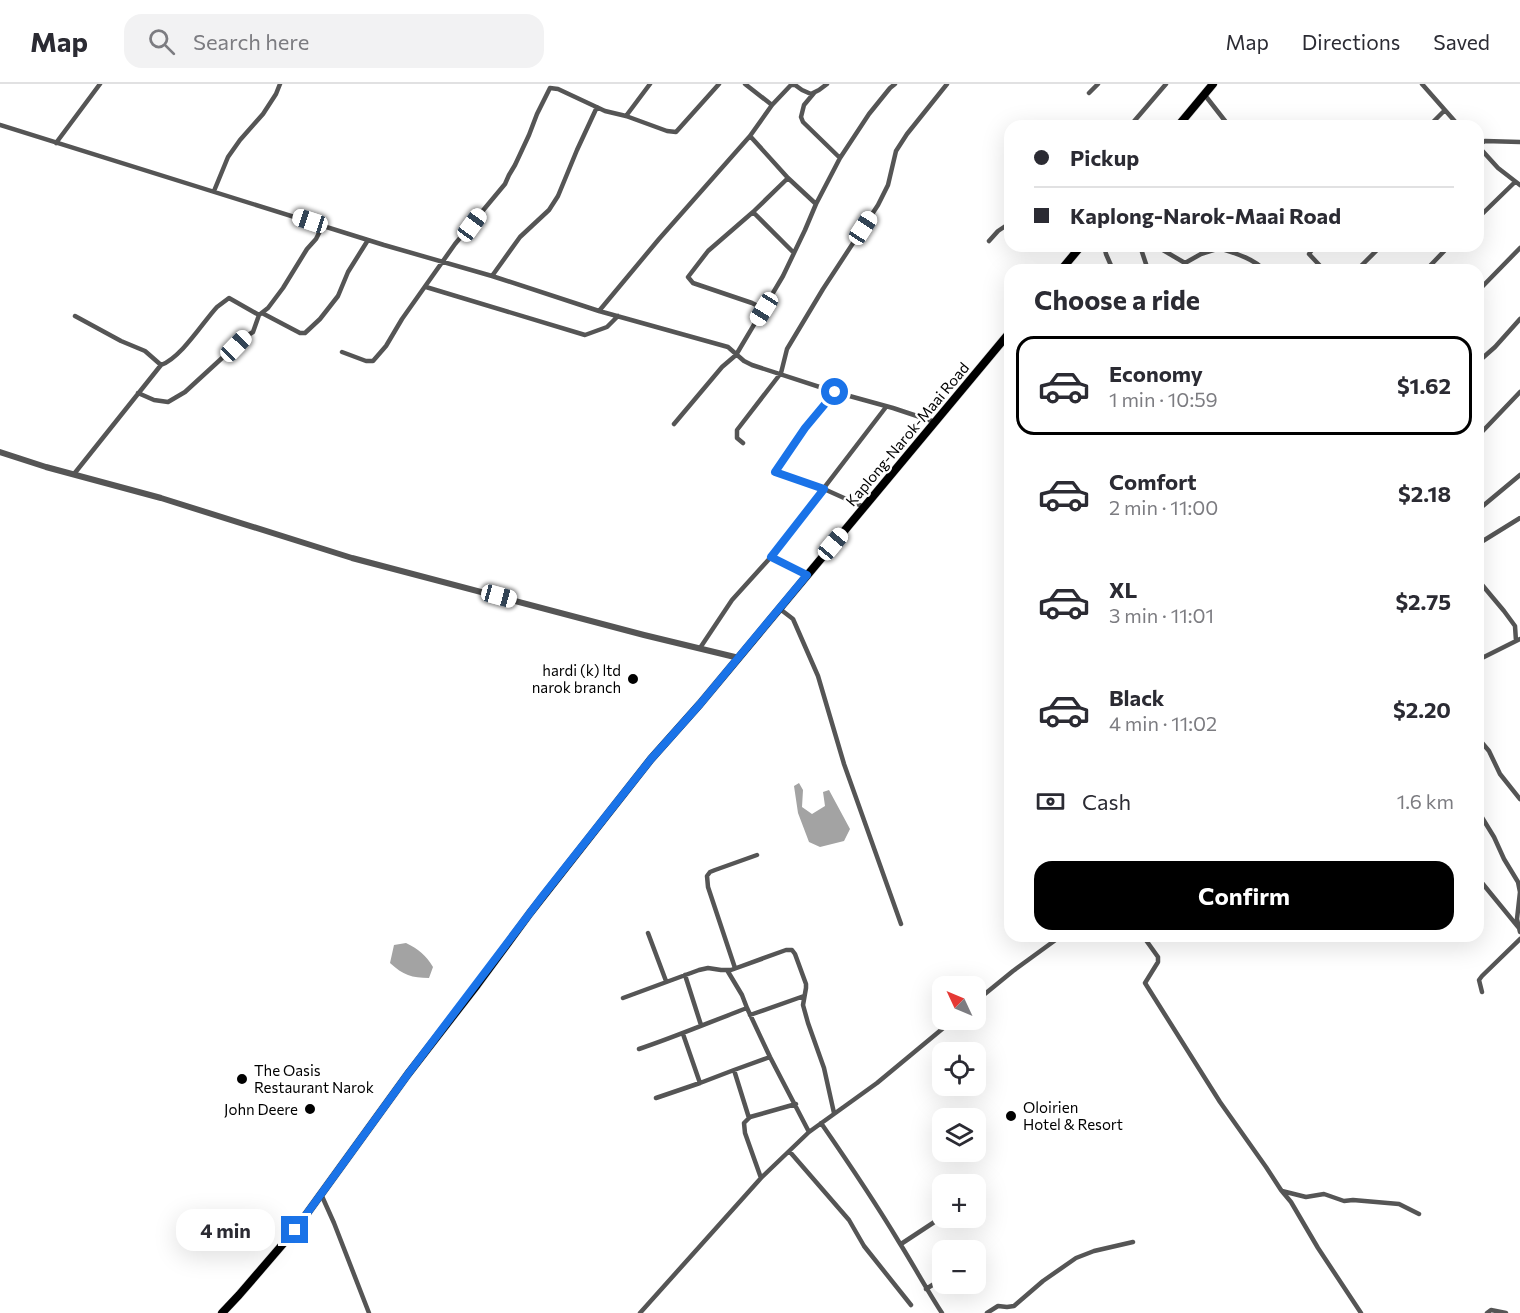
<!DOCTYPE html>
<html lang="en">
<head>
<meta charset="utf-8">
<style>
  body { margin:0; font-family:Commissioner,sans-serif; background:#f2f2f3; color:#2b2b33; height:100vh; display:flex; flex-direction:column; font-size:22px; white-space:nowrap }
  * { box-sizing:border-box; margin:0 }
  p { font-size:20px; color:#7c7c81 }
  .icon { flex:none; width:33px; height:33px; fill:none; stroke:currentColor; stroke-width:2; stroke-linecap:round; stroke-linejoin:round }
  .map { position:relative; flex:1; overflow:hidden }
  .details { position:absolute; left:1004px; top:180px; width:480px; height:678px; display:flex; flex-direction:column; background:#fff; border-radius:18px; box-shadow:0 6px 24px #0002 }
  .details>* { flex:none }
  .top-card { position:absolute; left:1004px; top:36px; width:480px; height:132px; border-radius:18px; box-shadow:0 6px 24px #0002; display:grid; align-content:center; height:132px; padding:0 30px; background:#fff }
  .needle { width:39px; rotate:314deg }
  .tools { position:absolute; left:932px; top:892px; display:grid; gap:12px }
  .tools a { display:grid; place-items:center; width:54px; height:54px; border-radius:12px; background:#fff; box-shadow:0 6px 24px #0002; font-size:30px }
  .end { position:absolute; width:27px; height:27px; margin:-14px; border:8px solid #1a73e8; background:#fff; box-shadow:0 0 0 3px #fff }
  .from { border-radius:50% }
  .bubble { position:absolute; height:42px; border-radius:18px; background:#fff; box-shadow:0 6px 24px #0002; font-size:20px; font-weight:700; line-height:42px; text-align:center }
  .car { position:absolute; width:18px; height:36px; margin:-18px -9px; border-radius:8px; box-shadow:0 0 4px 2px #0007; background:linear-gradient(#fff 24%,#345 0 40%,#fff 0 76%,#345 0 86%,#fff 0) }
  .top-card b { display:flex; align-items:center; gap:21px; height:57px; font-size:22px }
  .top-card b+b { border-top:2px solid #e1e1e2 }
  .top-card i { width:15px; height:15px; background:#2b2b33 }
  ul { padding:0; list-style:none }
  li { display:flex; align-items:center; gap:18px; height:99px; margin:0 12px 9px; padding:0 18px; border:3px solid transparent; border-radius:18px }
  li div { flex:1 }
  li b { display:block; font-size:22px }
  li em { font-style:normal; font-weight:700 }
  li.active { border-color:#000 }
  li>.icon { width:54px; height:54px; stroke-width:1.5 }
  h2 { padding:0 30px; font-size:27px; line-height:72px }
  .pay { display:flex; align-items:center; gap:15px; height:66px; padding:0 30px; font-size:22px }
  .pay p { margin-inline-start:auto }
  .primary-button { display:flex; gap:12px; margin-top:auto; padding:12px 30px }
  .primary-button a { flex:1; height:69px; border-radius:18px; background:#000; color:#fff; font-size:24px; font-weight:700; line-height:69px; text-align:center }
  header { display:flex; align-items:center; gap:36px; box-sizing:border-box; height:84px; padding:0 30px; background:#fff; border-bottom:2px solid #e1e1e2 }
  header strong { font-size:28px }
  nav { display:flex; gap:33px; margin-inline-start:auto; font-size:21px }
  .search { width:420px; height:54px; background:#f2f2f3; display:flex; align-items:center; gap:15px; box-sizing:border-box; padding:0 21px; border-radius:18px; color:#7c7c81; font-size:22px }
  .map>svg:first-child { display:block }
  .water { fill:#a3a3a3 }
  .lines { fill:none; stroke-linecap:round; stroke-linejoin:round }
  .trunk-casing { stroke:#dbdbdb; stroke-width:9 }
  .minor { stroke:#555; stroke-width:4.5 }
  .tertiary { stroke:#555; stroke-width:6 }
  .trunk { stroke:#000; stroke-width:8 }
  .route { stroke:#1a73e8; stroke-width:8 }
  .poi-dot { fill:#000; stroke:#fff; stroke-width:2 }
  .labels { text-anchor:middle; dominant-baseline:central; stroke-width:4.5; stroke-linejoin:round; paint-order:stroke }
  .street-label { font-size:15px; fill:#000; stroke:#fff }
  .poi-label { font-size:15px; fill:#000; stroke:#fff; text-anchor:end }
</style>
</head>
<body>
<header>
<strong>Map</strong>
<div class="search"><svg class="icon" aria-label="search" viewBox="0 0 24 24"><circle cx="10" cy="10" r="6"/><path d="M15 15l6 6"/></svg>Search here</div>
<nav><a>Map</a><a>Directions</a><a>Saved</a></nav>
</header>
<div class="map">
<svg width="1520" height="1229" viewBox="0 0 1520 1229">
  <rect width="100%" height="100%" fill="#fff"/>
  <path class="water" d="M 799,699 L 803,706 L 802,723 L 812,730 L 825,722 L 823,708 L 829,706 L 850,745 L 844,757 L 820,763 L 809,758 L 798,729 L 794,702 Z
    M 406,859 C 418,865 426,871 433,883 L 429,894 C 412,894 403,891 390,879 L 394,861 Z"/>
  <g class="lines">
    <g class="trunk-casing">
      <path id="trunk" d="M 1178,42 L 1213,0
        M 1061,186 L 1081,162
        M 222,1229 L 239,1211 L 295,1146 L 408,990 L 477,901 L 530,829 L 651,675 L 700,620 L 1010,248"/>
    </g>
    <path class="minor" d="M 745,0 L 772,21
      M 1422,0 L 1459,42
      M 814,9 L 804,21 L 801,33 L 803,38 L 840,74
      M 1089,9 L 1098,0
      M 1204,10 L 1229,42
      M 626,32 L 650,0
      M 0,41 L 384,161 L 492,192 L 599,227 L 728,263 L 744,277 L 752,281 L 835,308 L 893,324 L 935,338
      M 1130,42 L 1166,0
      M 1429,42 L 1445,26
      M 750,52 L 788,94 L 816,120
      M 56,59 L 100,0
      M 1478,61 L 1485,57 L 1520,58
      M 1478,62 L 1498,84 L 1520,101
      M 214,107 L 228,73 L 240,56 L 263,30 L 276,10 L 280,0
      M 753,128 L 794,169
      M 1478,134 L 1515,98
      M 989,157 L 998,147 L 1010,139
      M 1104,162 L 1106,170 L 1113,186
      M 1140,162 L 1148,186
      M 1156,162 L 1185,179 L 1201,170 L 1220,164
      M 1315,162 L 1309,170 L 1324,186
      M 1219,164 C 1234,169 1253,174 1264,186
      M 1357,186 L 1381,162
      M 1426,186 L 1449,162
      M 492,192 L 520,153 L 549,126 L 558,112 L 577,66 L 597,23
      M 426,203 L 585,251 L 607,243 L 618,232
      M 1478,207 L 1520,164
      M 764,225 L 752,219 L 693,199 L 688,193 L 708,167 L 753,128 L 788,94
      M 599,227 L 659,155 L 750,52 L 772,21 L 791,1 L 795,1 L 802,6 L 811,10 L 819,6 L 827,0
      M 262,229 L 300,249 L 305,249 L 320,235 L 338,212 L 348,188 L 368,156
      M 75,232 L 121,257 L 145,267 L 161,281
      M 342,268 L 366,277 L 373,277 L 386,262 L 402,235 L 455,160 L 505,100 L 509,91 L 515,81 L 529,51 L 537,30 L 550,4 L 558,5 L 605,27 L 626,32 L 667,47 L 676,48 L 719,0
      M 1478,278 L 1495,263 L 1520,235
      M 835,308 L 805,344 L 775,388 L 824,405 L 864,423
      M 138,309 L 154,316 L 168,318 L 185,308 L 245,253 L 253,248 L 259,231
      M 674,340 L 722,283 L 736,271 L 783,192 L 805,146 L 816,120 L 840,74 L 869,30 L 890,4 L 895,0
      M 1478,352 L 1520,308
      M 743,359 L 737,354 L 737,346 L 781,289 L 787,265 L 823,205 L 878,121 L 888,101 L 896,67 L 907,50 L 947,0
      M 74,390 L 161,281 C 181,274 203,238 217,223 C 221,220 225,217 229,214 L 259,231 L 268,224 L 283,204 L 307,165 L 316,155 L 323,141
      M 1478,426 L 1520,391
      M 1478,460 L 1520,434
      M 771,473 L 807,491
      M 1478,496 L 1504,527 L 1515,542 L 1516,557
      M 780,525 L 793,535 L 818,592 L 844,680 L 901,840
      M 700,564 L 732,516 L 771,473 L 886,323
      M 1478,576 L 1520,555
      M 1478,654 L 1489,667 L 1500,690 L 1520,715
      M 1478,727 L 1494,753 L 1504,775 L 1518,798 L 1520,808 L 1517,835 L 1519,844
      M 1478,794 L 1519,844 L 1520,848
      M 648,849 L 666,897
      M 1143,852 L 1158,873 L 1158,878 L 1145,899 L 1220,1018 L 1266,1083 L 1281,1106 L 1291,1118 L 1318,1164 L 1361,1229
      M 735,884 L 708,803 L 707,792 L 710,788 L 715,786 L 757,771
      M 727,886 L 742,911 L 747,924 L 770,973 L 809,1048
      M 685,891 L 701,941
      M 1482,908 L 1479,896 L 1482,892 L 1520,855
      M 623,914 L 699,886 L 708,884 L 721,886 L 731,886 L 786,866 L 792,866 L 795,870 L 806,900 L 806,904 L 803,921 L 808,939 L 824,984 L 834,1029
      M 975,918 L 1013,887 L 1061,852
      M 750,931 L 804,912
      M 683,950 L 700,999
      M 639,965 C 675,953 710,938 747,924
      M 734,986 L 770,973
      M 656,1014 L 700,999 L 734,986 L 749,1034
      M 821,1039 C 848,1078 875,1118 899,1158 C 914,1182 927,1206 942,1229
      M 790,1068 L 849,1136 L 864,1162 L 911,1221
      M 761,1094 L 745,1049 L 744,1039 L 750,1033 L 796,1020
      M 1282,1107 L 1306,1113 L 1324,1110 L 1344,1117 L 1353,1116 L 1399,1120 L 1419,1130
      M 321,1110 L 334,1139 L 369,1229
      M 901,1160 L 942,1133
      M 926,1205 L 942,1195
      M 640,1229 L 761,1094 L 809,1048 L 877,999 L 953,936
      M 987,1229 L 998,1222 L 1007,1223 L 1014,1222 L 1043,1197 L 1076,1174 L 1094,1167 L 1133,1158
      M 1487,1229 L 1491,1226 L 1506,1229"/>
    <path class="tertiary" d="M 0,368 L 46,383 L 161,414 L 352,474 L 644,551 L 739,574"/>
    <use href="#trunk" class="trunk"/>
  </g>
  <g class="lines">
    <path class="route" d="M 295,1146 L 408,990 L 542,813 L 651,675 L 700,620 L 807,491 L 771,473 L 824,405 L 775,388 L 805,344 L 835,308"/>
  </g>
  <g class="poi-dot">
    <circle cx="633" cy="595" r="6"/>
    <circle cx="242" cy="995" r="6"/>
    <circle cx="310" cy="1025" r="6"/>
    <circle cx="1011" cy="1032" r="6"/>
  </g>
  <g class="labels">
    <g class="street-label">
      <text transform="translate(907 350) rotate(-50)">Kaplong-Narok-Maai Road</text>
    </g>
    <g class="poi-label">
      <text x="621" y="586">hardi (k) ltd<tspan x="621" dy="17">narok branch</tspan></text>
      <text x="254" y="986" text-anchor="start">The Oasis<tspan x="254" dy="17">Restaurant Narok</tspan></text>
      <text x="1023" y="1023" text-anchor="start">Oloirien<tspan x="1023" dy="17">Hotel &amp; Resort</tspan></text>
      <text x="298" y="1025">John Deere</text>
    </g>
  </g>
</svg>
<div class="tools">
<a><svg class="needle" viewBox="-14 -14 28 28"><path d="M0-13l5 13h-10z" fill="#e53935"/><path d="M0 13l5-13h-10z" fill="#7c7c81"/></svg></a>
<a><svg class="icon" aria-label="locate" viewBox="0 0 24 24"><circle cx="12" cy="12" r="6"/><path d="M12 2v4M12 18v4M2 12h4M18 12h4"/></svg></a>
<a><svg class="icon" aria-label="layers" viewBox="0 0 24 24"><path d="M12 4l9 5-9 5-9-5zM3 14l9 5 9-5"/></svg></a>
<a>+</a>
<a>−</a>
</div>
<i class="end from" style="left:835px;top:308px"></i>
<i class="end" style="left:295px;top:1146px"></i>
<div class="bubble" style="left:176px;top:1125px;width:99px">4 min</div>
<i class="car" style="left:310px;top:137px;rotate:288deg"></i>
<i class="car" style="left:472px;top:141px;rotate:36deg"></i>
<i class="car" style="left:863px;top:144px;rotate:33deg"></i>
<i class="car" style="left:764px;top:225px;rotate:212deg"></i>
<i class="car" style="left:236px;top:262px;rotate:44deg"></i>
<i class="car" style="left:833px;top:460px;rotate:40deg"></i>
<i class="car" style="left:499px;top:512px;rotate:105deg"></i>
<div class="top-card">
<b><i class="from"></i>Pickup</b>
<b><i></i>Kaplong-Narok-Maai Road</b>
</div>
<section class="details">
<h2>Choose a ride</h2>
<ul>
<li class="active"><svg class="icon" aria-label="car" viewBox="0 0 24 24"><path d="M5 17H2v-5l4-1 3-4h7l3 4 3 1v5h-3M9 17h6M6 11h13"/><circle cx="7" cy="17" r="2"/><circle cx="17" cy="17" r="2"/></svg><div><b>Economy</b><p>1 min · 10:59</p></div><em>$1.62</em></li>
<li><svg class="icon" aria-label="car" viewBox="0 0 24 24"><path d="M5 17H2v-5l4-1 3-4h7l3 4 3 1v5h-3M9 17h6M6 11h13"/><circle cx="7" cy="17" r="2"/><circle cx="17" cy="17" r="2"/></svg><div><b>Comfort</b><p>2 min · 11:00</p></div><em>$2.18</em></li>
<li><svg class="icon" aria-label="car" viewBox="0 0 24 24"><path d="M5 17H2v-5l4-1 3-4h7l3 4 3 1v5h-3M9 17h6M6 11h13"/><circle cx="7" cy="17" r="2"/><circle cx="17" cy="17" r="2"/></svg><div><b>XL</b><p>3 min · 11:01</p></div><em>$2.75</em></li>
<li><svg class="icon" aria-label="car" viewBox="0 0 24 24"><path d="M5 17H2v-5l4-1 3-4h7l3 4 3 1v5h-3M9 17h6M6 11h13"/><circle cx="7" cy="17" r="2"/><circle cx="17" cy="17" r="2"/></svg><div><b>Black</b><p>4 min · 11:02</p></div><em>$2.20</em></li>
</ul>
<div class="pay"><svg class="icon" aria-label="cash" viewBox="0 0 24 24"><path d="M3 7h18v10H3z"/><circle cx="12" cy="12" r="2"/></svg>Cash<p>1.6 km</p></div>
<div class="primary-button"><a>Confirm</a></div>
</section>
</div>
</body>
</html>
